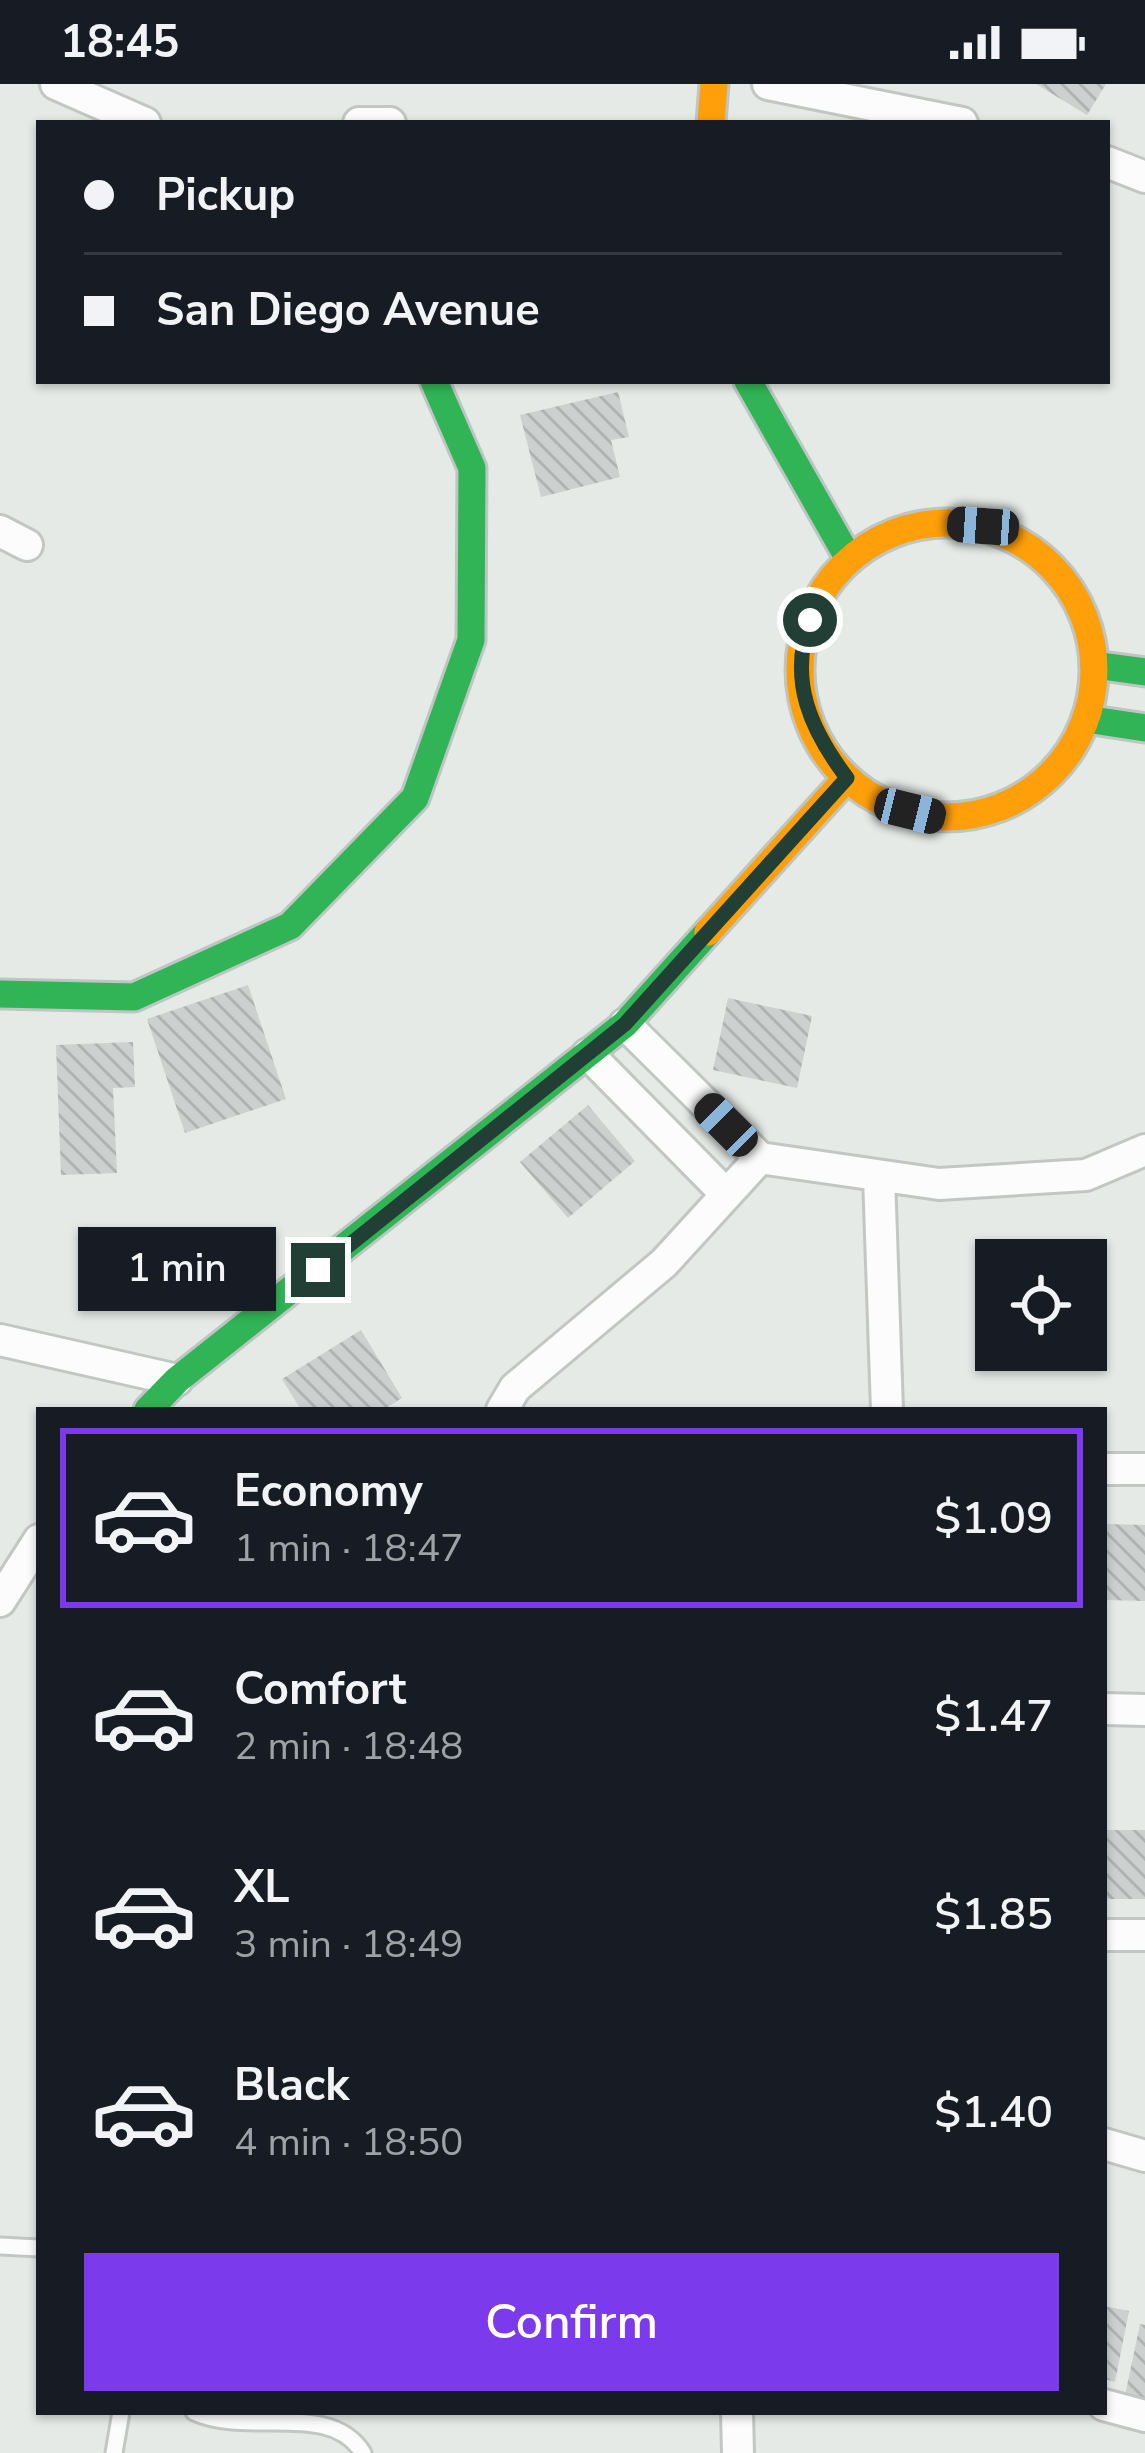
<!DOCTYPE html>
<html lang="en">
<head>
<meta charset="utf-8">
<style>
  body { margin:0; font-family:"Nunito Sans",sans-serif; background:#242831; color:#f1f3f6; height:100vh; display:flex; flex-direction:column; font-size:45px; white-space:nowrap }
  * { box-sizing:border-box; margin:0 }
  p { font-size:39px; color:#9ea1a6 }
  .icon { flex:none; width:66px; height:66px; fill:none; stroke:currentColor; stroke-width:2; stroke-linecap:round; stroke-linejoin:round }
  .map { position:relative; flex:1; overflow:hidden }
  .details { position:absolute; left:36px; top:1323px; width:1071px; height:1008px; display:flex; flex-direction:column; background:#171b24; border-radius:0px; box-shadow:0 3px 9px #0004 }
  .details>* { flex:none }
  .hud { position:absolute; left:36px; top:36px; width:1074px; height:264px; border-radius:0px; box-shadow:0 3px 9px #0004; display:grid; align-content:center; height:264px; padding:0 48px; background:#171b24 }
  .tools { position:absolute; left:975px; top:1155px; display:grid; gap:24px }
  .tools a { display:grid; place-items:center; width:132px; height:132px; border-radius:0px; background:#171b24; box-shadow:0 3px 9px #0004; font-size:60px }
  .end { position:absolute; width:54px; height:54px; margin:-27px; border:15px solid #213f34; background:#fff; box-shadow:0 0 0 6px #fff }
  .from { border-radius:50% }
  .bubble { position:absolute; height:84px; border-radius:0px; background:#171b24; box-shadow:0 3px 9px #0004; font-size:39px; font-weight:600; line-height:84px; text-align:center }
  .car { position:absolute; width:36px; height:72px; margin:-36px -18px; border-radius:15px; box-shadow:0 0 9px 3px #0007; background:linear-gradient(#222 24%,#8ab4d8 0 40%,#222 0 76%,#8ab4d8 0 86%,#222 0) }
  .hud b { display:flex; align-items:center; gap:42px; height:114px; font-size:45px }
  .hud b+b { border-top:3px solid #363941 }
  .hud i { width:30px; height:30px; background:#f1f3f6 }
  ul { padding:21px 0 0; list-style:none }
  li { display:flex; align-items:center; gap:36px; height:180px; margin:0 24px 18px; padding:0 24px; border:6px solid transparent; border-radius:0px }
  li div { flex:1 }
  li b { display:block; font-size:45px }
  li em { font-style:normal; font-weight:600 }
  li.current { border-color:#7c3aed }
  li>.icon { width:108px; height:108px; stroke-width:1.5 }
  .primary-button { display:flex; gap:24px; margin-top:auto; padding:24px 48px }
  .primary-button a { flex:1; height:138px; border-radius:0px; background:#7c3aed; color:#fff; font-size:48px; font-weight:600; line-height:138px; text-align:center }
  .status { display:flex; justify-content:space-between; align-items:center; height:84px; padding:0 60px; background:#171b24; direction:ltr }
  .status svg { height:33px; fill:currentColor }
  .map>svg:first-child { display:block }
  .building { fill:url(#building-back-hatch) }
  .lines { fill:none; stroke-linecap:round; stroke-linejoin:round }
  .lane-casing { stroke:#c2c7c4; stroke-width:21 }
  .street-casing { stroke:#c2c7c4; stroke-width:36 }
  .fast-casing { stroke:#bec6c3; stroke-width:33 }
  .slow-casing { stroke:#bec6c3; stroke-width:33 }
  .lane { stroke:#fbfcfb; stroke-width:15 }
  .street { stroke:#fbfcfb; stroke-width:30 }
  .fast { stroke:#30b455; stroke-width:27 }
  .slow { stroke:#ff9f0a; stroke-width:27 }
  .route { stroke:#213f34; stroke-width:15 }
</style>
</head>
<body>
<div class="status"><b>18:45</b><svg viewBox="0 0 49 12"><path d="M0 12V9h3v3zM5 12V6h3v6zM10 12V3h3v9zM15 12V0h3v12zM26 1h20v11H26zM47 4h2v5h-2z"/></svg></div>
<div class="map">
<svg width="1145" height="2369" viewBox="0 0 1145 2369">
  <defs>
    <pattern id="building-back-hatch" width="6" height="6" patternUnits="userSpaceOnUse" patternTransform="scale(3)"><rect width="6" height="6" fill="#ccd1cf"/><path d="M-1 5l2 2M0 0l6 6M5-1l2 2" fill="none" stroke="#afb4b2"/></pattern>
  </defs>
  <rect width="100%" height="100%" fill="#e5eae7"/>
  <path class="building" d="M 1036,0 L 1106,0 L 1087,31 Z
    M 618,308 L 629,353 L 611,356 L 620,393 L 541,413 L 520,331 Z
    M 248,901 L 286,1015 L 185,1049 L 147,935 Z
    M 728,914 L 812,932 L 797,1004 L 713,986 Z
    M 133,958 L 135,1003 L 113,1004 L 117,1089 L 61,1091 L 56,961 Z
    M 588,1021 L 635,1077 L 568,1134 L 520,1078 Z
    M 361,1246 L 402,1314 L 383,1326 L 301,1326 L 282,1295 Z
    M 1105,1440 L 1145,1441 L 1145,1517 L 1104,1516 Z
    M 1104,1746 L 1145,1746 L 1145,1815 L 1104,1815 Z
    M 1104,2222 L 1129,2227 L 1115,2298 L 1104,2295 Z
    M 1140,2240 L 1145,2241 L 1145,2321 L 1124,2316 Z"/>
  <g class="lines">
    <g class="lane-casing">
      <path id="lane" d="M 0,2162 L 39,2164
        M 194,2328 C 248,2353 330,2316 363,2369
        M 114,2369 L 121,2328"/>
    </g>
    <g class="street-casing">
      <path id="street" d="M 56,0 L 145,39
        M 768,0 L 962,39
        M 359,39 L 390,39
        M 1107,78 L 1145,93
        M 0,447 L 27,461
        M 625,940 L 760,1074
        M 588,970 L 725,1109
        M 760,1074 L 939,1100 L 1086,1091 L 1145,1066
        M 879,1092 L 887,1326
        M 0,1256 L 177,1296
        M 502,1326 L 515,1304 L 664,1179 L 760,1074
        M 1104,1385 L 1145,1385
        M 0,1517 L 39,1456
        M 1104,1625 L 1145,1626
        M 1104,1851 L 1145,1851
        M 1104,2060 L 1145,2072
        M 1104,2321 L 1145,2332
        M 737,2328 L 738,2369"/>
    </g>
    <g class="fast-casing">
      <path id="fast" d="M 748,297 L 849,475
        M 1094,581 L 1145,588
        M 1086,635 L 1145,644
        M 0,910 L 134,913 L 290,842 L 415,714 L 471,556 L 472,384 L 434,297
        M 148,1326 L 177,1296 L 625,940 L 708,848"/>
    </g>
    <g class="slow-casing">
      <path id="slow" d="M 711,39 L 714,0
        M800 586a147 147 0 1 1 294 0a147 147 0 1 1-294 0Z
        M 708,848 L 847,694"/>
    </g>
    <use href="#lane" class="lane"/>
    <use href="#street" class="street"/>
    <use href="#fast" class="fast"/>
    <use href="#slow" class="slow"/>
  </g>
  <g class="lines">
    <path class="route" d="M 318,1186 L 625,940 L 847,694 C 811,646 788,597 810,536"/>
  </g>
</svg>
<div class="tools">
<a><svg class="icon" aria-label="locate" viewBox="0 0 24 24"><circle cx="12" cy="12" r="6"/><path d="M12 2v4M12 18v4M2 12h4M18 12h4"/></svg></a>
</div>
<i class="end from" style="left:810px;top:536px"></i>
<i class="end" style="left:318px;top:1186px"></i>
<div class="bubble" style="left:78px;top:1143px;width:198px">1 min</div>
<i class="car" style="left:983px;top:442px;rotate:274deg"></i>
<i class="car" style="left:910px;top:727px;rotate:104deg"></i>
<i class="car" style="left:726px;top:1041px;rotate:315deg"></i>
<div class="hud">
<b><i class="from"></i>Pickup</b>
<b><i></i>San Diego Avenue</b>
</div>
<section class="details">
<ul>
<li class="current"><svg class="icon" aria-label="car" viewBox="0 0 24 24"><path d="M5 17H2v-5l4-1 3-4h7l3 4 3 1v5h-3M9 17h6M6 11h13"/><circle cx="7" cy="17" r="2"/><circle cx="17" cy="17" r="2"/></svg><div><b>Economy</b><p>1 min · 18:47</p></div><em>$1.09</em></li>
<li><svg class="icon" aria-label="car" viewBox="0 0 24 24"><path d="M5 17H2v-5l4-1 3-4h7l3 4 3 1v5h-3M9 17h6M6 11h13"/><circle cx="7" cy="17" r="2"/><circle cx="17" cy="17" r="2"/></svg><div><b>Comfort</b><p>2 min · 18:48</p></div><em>$1.47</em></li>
<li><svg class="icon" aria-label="car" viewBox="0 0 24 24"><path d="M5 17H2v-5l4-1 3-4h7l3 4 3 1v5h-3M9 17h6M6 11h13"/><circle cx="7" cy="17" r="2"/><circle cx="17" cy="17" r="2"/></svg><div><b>XL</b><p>3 min · 18:49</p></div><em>$1.85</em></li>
<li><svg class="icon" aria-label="car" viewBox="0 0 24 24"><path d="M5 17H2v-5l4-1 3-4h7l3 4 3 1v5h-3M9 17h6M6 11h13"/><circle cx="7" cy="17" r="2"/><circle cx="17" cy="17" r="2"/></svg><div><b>Black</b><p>4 min · 18:50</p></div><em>$1.40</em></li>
</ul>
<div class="primary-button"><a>Confirm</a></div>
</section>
</div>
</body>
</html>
